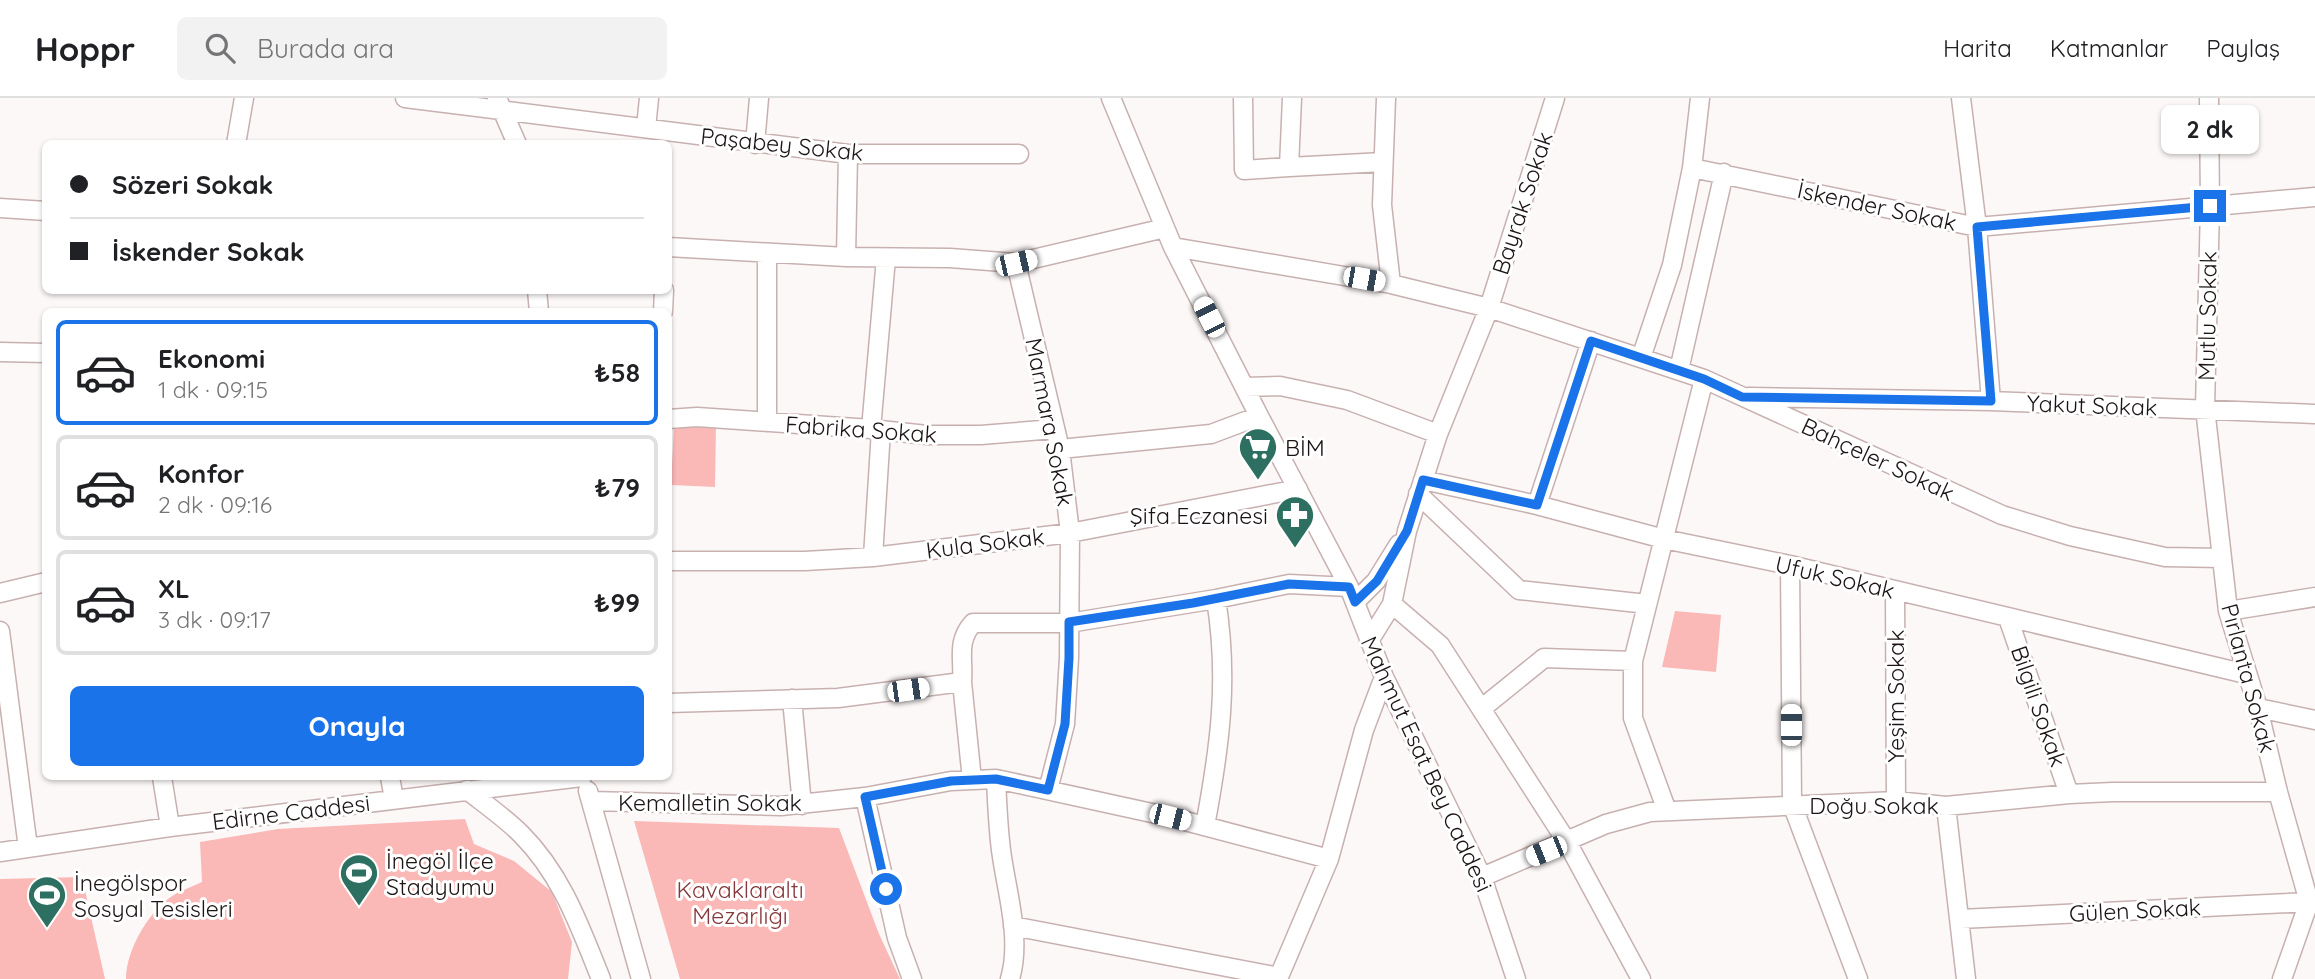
<!DOCTYPE html>
<html lang="tr">
<head>
<meta charset="utf-8">
<style>
  body { margin:0; font-family:Quicksand,sans-serif; background:#f2f2f2; color:#202124; height:100vh; display:flex; flex-direction:column; font-size:26px; white-space:nowrap }
  * { box-sizing:border-box; margin:0 }
  p { font-size:23px; color:#757577 }
  .icon { flex:none; width:38px; height:38px; fill:none; stroke:currentColor; stroke-width:2; stroke-linecap:round; stroke-linejoin:round }
  .map { position:relative; flex:1; overflow:hidden }
  .details { position:absolute; left:42px; top:210px; width:630px; height:472px; display:flex; flex-direction:column; background:#fff; border-radius:10px; box-shadow:0 2px 5px #0004 }
  .details>* { flex:none }
  .banner { position:absolute; left:42px; top:42px; width:630px; height:154px; border-radius:10px; box-shadow:0 2px 5px #0004; display:grid; align-content:center; height:154px; padding:0 28px; background:#fff }
  .end { position:absolute; width:32px; height:32px; margin:-16px; border:9px solid #1a73e8; background:#fff; box-shadow:0 0 0 4px #fff }
  .from { border-radius:50% }
  .bubble { position:absolute; height:49px; border-radius:10px; background:#fff; box-shadow:0 2px 5px #0004; font-size:23px; font-weight:700; line-height:49px; text-align:center }
  .car { position:absolute; width:21px; height:42px; margin:-21px -10px; border-radius:9px; box-shadow:0 0 5px 2px #0007; background:linear-gradient(#fff 24%,#345 0 40%,#fff 0 76%,#345 0 86%,#fff 0) }
  .banner b { display:flex; align-items:center; gap:24px; height:66px; font-size:26px }
  .banner b+b { border-top:2px solid #e0e0e0 }
  .banner i { width:18px; height:18px; background:#202124 }
  ul { padding:12px 0 0; list-style:none }
  li { display:flex; align-items:center; gap:21px; height:105px; margin:0 14px 10px; padding:0 14px; border:4px solid #e0e0e0; border-radius:10px }
  li div { flex:1 }
  li b { display:block; font-size:26px }
  li em { font-style:normal; font-weight:700 }
  li.current { border-color:#1a73e8 }
  li>.icon { width:63px; height:63px; stroke-width:1.5 }
  .cta { display:flex; gap:14px; margin-top:auto; padding:14px 28px }
  .cta a { flex:1; height:80px; border-radius:10px; background:#1a73e8; color:#fff; font-size:28px; font-weight:700; line-height:80px; text-align:center }
  header { display:flex; align-items:center; gap:42px; box-sizing:border-box; height:98px; padding:0 35px; background:#fff; border-bottom:2px solid #e0e0e0 }
  header strong { font-size:33px }
  nav { display:flex; gap:38px; margin-inline-start:auto; font-size:24px }
  .search { width:490px; height:63px; background:#f2f2f2; display:flex; align-items:center; gap:18px; box-sizing:border-box; padding:0 24px; border-radius:10px; color:#757577; font-size:26px }
  .map>svg:first-child { display:block }
  .green { fill:#fab8b7 }
  .lines { fill:none; stroke-linecap:round; stroke-linejoin:round }
  .minor-casing { stroke:#c7b1b0; stroke-width:21 }
  .minor { stroke:#fff; stroke-width:18 }
  .route { stroke:#1a73e8; stroke-width:9 }
  .labels { text-anchor:middle; dominant-baseline:central; stroke-width:6; stroke-linejoin:round; paint-order:stroke }
  .street-label { font-size:23px; fill:#1c1414; stroke:#fff }
  .poi-label { font-size:23px; fill:#1c1414; stroke:#fff; text-anchor:start }
  .park-label { font-size:23px; fill:#86373b; stroke:#fff }
</style>
</head>
<body>
<header>
<strong>Hoppr</strong>
<div class="search"><svg class="icon" aria-label="search" viewBox="0 0 24 24"><circle cx="10" cy="10" r="6"/><path d="M15 15l6 6"/></svg>Burada ara</div>
<nav><a>Harita</a><a>Katmanlar</a><a>Paylaş</a></nav>
</header>
<div class="map">
<svg width="2315" height="881" viewBox="0 0 2315 881">
  <rect width="100%" height="100%" fill="#fdf8f8"/>
  <path class="green" d="M 716,326 L 715,389 L 671,387 L 674,327 Z
    M 1675,513 L 1721,517 L 1716,574 L 1662,569 Z
    M 465,721 L 474,746 L 514,763 L 552,794 L 572,844 L 568,881 L 126,881 C 126,851 151,809 177,795 C 185,791 194,788 202,784 L 200,744 L 278,731 Z
    M 634,723 L 839,730 L 879,836 L 900,881 L 680,881 Z
    M 82,779 L 105,881 L 0,881 L 0,781 Z"/>
  <g class="lines">
    <g class="minor-casing">
      <path id="minor" d="M 405,0 L 848,56 L 1019,56
        M 497,0 L 517,46
        M 1111,0 L 1173,149 L 1259,318 L 1349,489 L 1384,579 L 1482,779 L 1516,881
        M 1243,0 L 1244,72 L 1289,69
        M 1292,0 L 1289,69 L 1383,64
        M 1386,0 L 1382,107 L 1391,186
        M 1961,0 L 1977,129 L 1991,303
        M 2209,0 L 2210,109 L 2205,310 L 2228,513 L 2258,610 L 2278,694 L 2309,804
        M 646,30 L 649,0
        M 236,46 L 244,0
        M 755,46 L 759,0
        M 1692,70 L 1977,129 L 2315,99
        M 0,110 L 46,113
        M 668,149 L 846,159 L 950,160 L 1016,165 L 1165,130
        M 1173,149 L 1391,186 L 1489,210 L 1704,281 L 2002,417 L 2070,438 L 2165,459 L 2222,460
        M 767,155 L 767,324
        M 846,159 L 848,56
        M 1016,165 L 1060,351 L 1070,435 L 1069,560 L 1065,626 L 1048,692
        M 537,192 L 539,214
        M 663,214 L 664,192
        M 0,254 L 46,255
        M 1641,260 L 1672,167 L 1692,70 L 1700,0
        M 1679,272 L 1724,75
        M 1245,289 L 1280,288 L 1347,302 L 1438,336
        M 1748,299 L 1991,303 L 2315,316
        M 668,321 L 697,319 L 871,331 L 927,337 L 981,337 L 1054,331
        M 871,331 L 886,160
        M 1060,351 L 1211,336 L 1259,318
        M 1423,382 L 1537,407 L 1664,441 L 1790,467 L 2246,576
        M 1418,396 L 1519,492 L 1647,506
        M 1537,407 L 1591,243
        M 873,459 L 881,332
        M 668,463 L 805,463 L 873,459 L 1070,435 L 1298,391
        M 1790,467 L 1792,706 L 1858,881
        M 1895,493 L 1896,703
        M 0,495 L 46,484
        M 1355,504 L 1376,483 L 1399,446
        M 1392,506 L 1440,547 L 1567,744 L 1641,881
        M 2228,513 L 2315,499
        M 2008,520 L 2069,696
        M 0,533 L 28,750
        M 1369,543 L 1392,506 L 1407,433 L 1438,336 L 1489,210 L 1555,0
        M 962,584 L 972,682
        M 792,601 L 802,707
        M 668,605 L 838,600 L 962,584 C 964,561 956,544 973,525 L 1069,525 L 1216,501 L 1289,486 L 1349,489
        M 2258,610 L 2315,622
        M 1481,611 L 1544,560 L 1633,563
        M 162,679 L 170,729
        M 390,679 L 394,701
        M 996,681 C 997,704 998,728 1001,752 C 1006,792 1022,840 1010,881
        M 467,692 C 485,706 505,720 521,736 C 562,777 580,829 601,881
        M 588,693 L 641,881
        M 865,699 L 897,840 L 912,881
        M 591,703 L 781,708 L 865,699 L 951,683 L 996,681 L 1170,719 L 1329,761
        M 1946,708 L 1966,881
        M 1667,713 L 1633,620 L 1633,563 L 1704,281
        M 1205,728 C 1220,648 1229,582 1216,501
        M 0,754 L 170,729 L 582,679
        M 1482,779 L 1606,726 L 1650,714 L 1896,703 L 1946,708 L 2069,696 L 2113,694 L 2278,694
        M 1960,821 L 2309,804 L 2315,806
        M 1013,828 L 1279,879
        M 1278,881 L 1329,761 L 1364,632 L 1384,579
        M 2282,881 L 2309,804"/>
    </g>
    <use href="#minor" class="minor"/>
  </g>
  <g class="lines">
    <path class="route" d="M 886,791 L 865,699 L 951,683 L 996,681 L 1048,692 L 1065,626 L 1069,560 L 1069,524 L 1193,505 L 1289,486 L 1349,489 L 1355,504 L 1377,483 L 1407,433 L 1423,382 L 1537,407 L 1591,243 L 1704,281 L 1742,299 L 1991,303 L 1977,129 L 2210,108"/>
  </g>
  <defs>
    <g id="supermarket-pin" transform="scale(2.0125)"><path d="M0 17L-7.5 6A9.5 9.5 0 1 1 7.5 6Z" fill="#2d7061" stroke="#fff"/><path d="M-6-5.5h2.5l.6 2H6L4.5 2H-2.5L-4.4-4H-6ZM-1.5 3.2a1.3 1.3 0 1 0 .1 0ZM3 3.2a1.3 1.3 0 1 0 .1 0Z" fill="#fff"/></g>
    <g id="pharmacy-pin" transform="scale(2.0125)"><path d="M0 17L-7.5 6A9.5 9.5 0 1 1 7.5 6Z" fill="#2d7061" stroke="#fff"/><path d="M-2-6h4v4h4v4h-4v4h-4v-4h-4v-4h4Z" fill="#fff"/></g>
    <g id="stadium-pin" transform="scale(2.0125)"><path d="M0 17L-7.5 6A9.5 9.5 0 1 1 7.5 6Z" fill="#2d7061" stroke="#fff"/><path d="M0-5a6.5 5 0 1 0 0 10a6.5 5 0 1 0 0-10ZM-3.5-1.8h7v3.6h-7Z" fill="#fff"/></g>
  </defs>
  <g fill-rule="evenodd">
    <use href="#supermarket-pin" x="1258" y="349"/>
    <use href="#pharmacy-pin" x="1295" y="417"/>
    <use href="#stadium-pin" x="359" y="775"/>
    <use href="#stadium-pin" x="47" y="797"/>
  </g>
  <g class="labels">
    <g class="street-label">
      <text transform="translate(782 46) rotate(6)">Paşabey Sokak</text>
      <text transform="translate(1522 105) rotate(-72)">Bayrak Sokak</text>
      <text transform="translate(1877 108) rotate(12)">İskender Sokak</text>
      <text transform="translate(2207 218) rotate(-89)">Mutlu Sokak</text>
      <text transform="translate(2092 307) rotate(2)">Yakut Sokak</text>
      <text transform="translate(1050 324) rotate(79)">Marmara Sokak</text>
      <text transform="translate(861 331) rotate(4)">Fabrika Sokak</text>
      <text transform="translate(1878 361) rotate(25)">Bahçeler Sokak</text>
      <text transform="translate(985 445) rotate(-7)">Kula Sokak</text>
      <text transform="translate(1835 479) rotate(13)">Ufuk Sokak</text>
      <text transform="translate(2249 580) rotate(75)">Pırlanta Sokak</text>
      <text transform="translate(1895 598) rotate(-90)">Yeşim Sokak</text>
      <text transform="translate(2039 608) rotate(71)">Bilgili Sokak</text>
      <text transform="translate(1427 666) rotate(65)">Mahmut Esat Bey Caddesi</text>
      <text x="710" y="704">Kemalletin Sokak</text>
      <text x="1874" y="707">Doğu Sokak</text>
      <text transform="translate(291 714) rotate(-7)">Edirne Caddesi</text>
      <text transform="translate(2135 812) rotate(-3)">Gülen Sokak</text>
    </g>
    <g class="poi-label">
      <text x="1285" y="349">BİM</text>
      <text x="1268" y="417" text-anchor="end">Şifa Eczanesi</text>
      <text x="386" y="762">İnegöl İlçe<tspan x="386" dy="26">Stadyumu</tspan></text>
      <text x="74" y="784">İnegölspor<tspan x="74" dy="26">Sosyal Tesisleri</tspan></text>
    </g>
    <g class="park-label">
      <text x="740" y="791">Kavaklaraltı<tspan x="740" dy="26">Mezarlığı</tspan></text>
    </g>
  </g>
</svg>
<i class="end from" style="left:886px;top:791px"></i>
<i class="end" style="left:2210px;top:108px"></i>
<div class="bubble" style="left:2161px;top:7px;width:98px">2 dk</div>
<i class="car" style="left:1016px;top:165px;rotate:77deg"></i>
<i class="car" style="left:1364px;top:181px;rotate:100deg"></i>
<i class="car" style="left:1209px;top:219px;rotate:333deg"></i>
<i class="car" style="left:908px;top:592px;rotate:82deg"></i>
<i class="car" style="left:1791px;top:627px;rotate:0deg"></i>
<i class="car" style="left:1170px;top:719px;rotate:104deg"></i>
<i class="car" style="left:1546px;top:753px;rotate:248deg"></i>
<div class="banner">
<b><i class="from"></i>Sözeri Sokak</b>
<b><i></i>İskender Sokak</b>
</div>
<section class="details">
<ul>
<li class="current"><svg class="icon" aria-label="car" viewBox="0 0 24 24"><path d="M5 17H2v-5l4-1 3-4h7l3 4 3 1v5h-3M9 17h6M6 11h13"/><circle cx="7" cy="17" r="2"/><circle cx="17" cy="17" r="2"/></svg><div><b>Ekonomi</b><p>1 dk · 09:15</p></div><em>₺58</em></li>
<li><svg class="icon" aria-label="car" viewBox="0 0 24 24"><path d="M5 17H2v-5l4-1 3-4h7l3 4 3 1v5h-3M9 17h6M6 11h13"/><circle cx="7" cy="17" r="2"/><circle cx="17" cy="17" r="2"/></svg><div><b>Konfor</b><p>2 dk · 09:16</p></div><em>₺79</em></li>
<li><svg class="icon" aria-label="car" viewBox="0 0 24 24"><path d="M5 17H2v-5l4-1 3-4h7l3 4 3 1v5h-3M9 17h6M6 11h13"/><circle cx="7" cy="17" r="2"/><circle cx="17" cy="17" r="2"/></svg><div><b>XL</b><p>3 dk · 09:17</p></div><em>₺99</em></li>
</ul>
<div class="cta"><a>Onayla</a></div>
</section>
</div>
</body>
</html>
